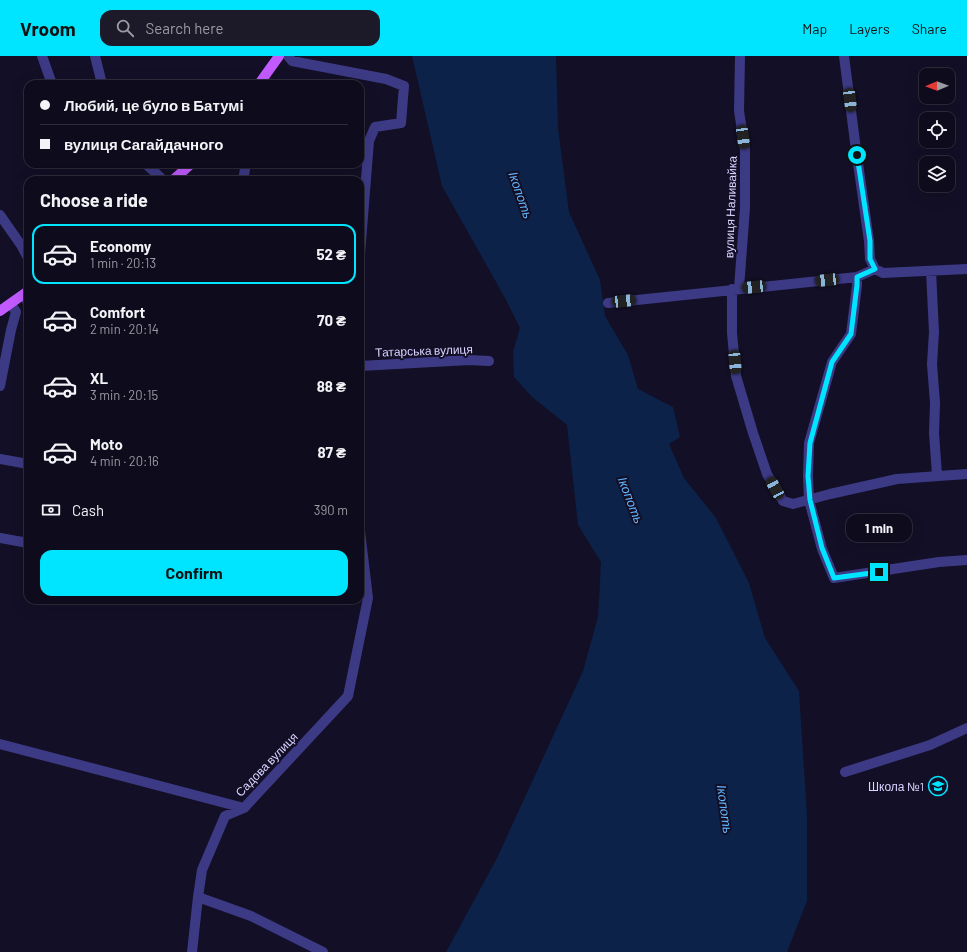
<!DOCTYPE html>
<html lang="en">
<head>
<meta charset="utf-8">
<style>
  body { margin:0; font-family:Barlow,sans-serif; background:#1c1929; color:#f1f3f6; height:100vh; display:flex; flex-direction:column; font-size:15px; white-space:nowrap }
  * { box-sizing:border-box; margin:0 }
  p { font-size:13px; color:#9b9ba3 }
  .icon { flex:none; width:22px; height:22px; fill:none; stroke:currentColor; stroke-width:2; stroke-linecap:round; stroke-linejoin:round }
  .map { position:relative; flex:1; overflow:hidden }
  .panel { position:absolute; left:24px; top:120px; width:340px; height:428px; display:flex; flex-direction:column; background:#0e0b1c; border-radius:12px; box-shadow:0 4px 16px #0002,0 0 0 1px #2e2b3b }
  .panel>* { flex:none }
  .hud { position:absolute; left:24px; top:24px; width:340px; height:88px; border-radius:12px; box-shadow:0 4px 16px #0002,0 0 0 1px #2e2b3b; display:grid; align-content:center; height:88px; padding:0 16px; background:#0e0b1c }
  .needle { width:26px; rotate:269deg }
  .buttons { position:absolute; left:919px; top:12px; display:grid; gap:8px }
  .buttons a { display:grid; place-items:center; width:36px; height:36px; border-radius:8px; background:#0e0b1c; box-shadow:0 4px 16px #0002,0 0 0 1px #2e2b3b; font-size:20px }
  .end { position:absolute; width:18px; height:18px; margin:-9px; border:5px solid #00e5ff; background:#111; box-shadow:0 0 0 2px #111 }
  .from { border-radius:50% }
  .bubble { position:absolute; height:28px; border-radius:12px; background:#0e0b1c; box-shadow:0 4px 16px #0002,0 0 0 1px #2e2b3b; font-size:13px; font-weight:700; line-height:28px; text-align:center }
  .car { position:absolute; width:12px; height:24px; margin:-12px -6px; border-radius:5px; box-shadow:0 0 3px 1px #0007; background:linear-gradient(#222 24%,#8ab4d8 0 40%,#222 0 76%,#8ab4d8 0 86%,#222 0) }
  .hud b { display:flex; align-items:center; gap:14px; height:38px; font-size:15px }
  .hud b+b { border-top:1px solid #2e2b3b }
  .hud i { width:10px; height:10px; background:#f1f3f6 }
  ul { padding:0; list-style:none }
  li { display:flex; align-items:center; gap:12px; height:60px; margin:0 8px 6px; padding:0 8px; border:2px solid transparent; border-radius:12px }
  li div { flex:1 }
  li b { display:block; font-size:15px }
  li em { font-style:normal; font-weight:700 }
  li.on { border-color:#00e5ff }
  li>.icon { width:36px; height:36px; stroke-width:1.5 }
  h2 { padding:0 16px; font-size:18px; line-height:48px }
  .pay { display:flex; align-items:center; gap:10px; height:44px; padding:0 16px; font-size:15px }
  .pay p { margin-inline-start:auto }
  .cta { display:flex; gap:8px; margin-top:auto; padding:8px 16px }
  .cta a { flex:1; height:46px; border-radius:12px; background:#00e5ff; color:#111; font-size:16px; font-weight:700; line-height:46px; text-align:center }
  header { display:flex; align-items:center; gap:24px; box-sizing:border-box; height:56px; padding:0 20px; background:#00e5ff; color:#111 }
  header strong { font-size:19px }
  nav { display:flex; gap:22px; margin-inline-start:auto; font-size:14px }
  .search { width:280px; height:36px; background:#1c1929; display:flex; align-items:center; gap:10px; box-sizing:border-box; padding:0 14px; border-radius:12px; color:#9b9ba3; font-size:15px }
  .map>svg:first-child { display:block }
  .water { fill:#0c2248 }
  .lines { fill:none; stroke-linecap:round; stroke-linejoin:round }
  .street { stroke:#3d3a85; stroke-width:10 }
  .primary { stroke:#c25bff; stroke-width:10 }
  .route { stroke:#00e5ff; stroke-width:5 }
  .labels { text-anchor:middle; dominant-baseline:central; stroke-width:4; stroke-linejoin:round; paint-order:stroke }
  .street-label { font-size:12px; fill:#d9d4ff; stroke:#130f26 }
  .poi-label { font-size:12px; fill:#d9d4ff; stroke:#130f26; text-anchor:end }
  .water-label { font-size:13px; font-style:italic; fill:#62b6ff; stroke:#130f26 }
</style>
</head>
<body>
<header>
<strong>Vroom</strong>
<div class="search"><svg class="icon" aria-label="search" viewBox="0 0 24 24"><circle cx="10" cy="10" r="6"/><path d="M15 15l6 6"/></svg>Search here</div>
<nav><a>Map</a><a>Layers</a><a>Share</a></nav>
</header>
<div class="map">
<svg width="967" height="896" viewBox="0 0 967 896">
  <rect width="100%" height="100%" fill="#130f26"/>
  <path class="water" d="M 412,0 L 556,0 L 558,72 L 569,156 L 600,224 L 605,260 L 628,299 L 638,333 L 673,351 L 680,381 L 669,388 L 684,422 L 716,462 L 749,527 L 765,582 L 799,635 L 807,759 L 807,845 L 787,896 L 446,896 L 497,802 L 583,615 L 598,561 L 601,506 L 578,469 L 567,369 L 532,341 L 514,321 L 513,296 L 520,272 L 505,242 L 442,130 Z"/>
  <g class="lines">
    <path class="street" d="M 42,0 L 52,28
      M 95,0 L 102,28
      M 288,0 L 292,5 L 386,23 L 404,30 L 401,67 L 375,71 L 369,85 L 360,198
      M 844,0 L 855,86 L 869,185 L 870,203 L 875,213
      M 146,108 L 163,124
      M 243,124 L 246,108
      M 0,159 L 21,189 L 28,202
      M 931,215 L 934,276 L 932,308 L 935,347 L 934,377 L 937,419
      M 857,221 L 857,229 L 851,278 L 832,306 L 809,387 L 808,420 L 809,444 L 822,493 L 834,522 L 939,506 L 967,504
      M 739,232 L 745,152 L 745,94 L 739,55 L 740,0
      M 732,233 L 732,277 L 736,320 L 753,377 L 767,418 L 783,445 L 793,448 L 830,438 L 897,423 L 967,418
      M 23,239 L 28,246
      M 608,247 L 857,221 L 875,213 L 883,217 L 967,213
      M 360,310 L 469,304 L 489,305
      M 0,330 L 11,274 L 16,256 L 11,248
      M 0,403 L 28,408
      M 0,482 L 28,487
      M 0,688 L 244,752 L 348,640 L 368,542 L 360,475
      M 845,716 L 930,689 L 967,672
      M 198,841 L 251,860 L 323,896
      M 192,896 L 198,841 L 202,814 L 225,760 L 244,752"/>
    <path class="primary" d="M 259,28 L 279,0
      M 173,124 L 191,108
      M 0,255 L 28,235"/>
  </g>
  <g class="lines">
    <path class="route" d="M 857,99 L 870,185 L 870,203 L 875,213 L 857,221 L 857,229 L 851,278 L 832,306 L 810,387 L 808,420 L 810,444 L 822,492 L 834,522 L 879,516"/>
  </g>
  <defs>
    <g id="school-ring" transform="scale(1)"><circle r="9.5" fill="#130f26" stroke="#00e5ff" stroke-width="1.5"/><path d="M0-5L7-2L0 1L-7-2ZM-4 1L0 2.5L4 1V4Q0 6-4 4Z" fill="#00e5ff"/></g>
  </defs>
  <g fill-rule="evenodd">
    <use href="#school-ring" x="938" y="730"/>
  </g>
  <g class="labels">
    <g class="street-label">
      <text transform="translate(730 151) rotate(-88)">вулиця Наливайка</text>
      <text transform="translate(424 294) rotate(-2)">Татарська вулиця</text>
      <text transform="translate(266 708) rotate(-46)">Садова вулиця</text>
    </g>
    <g class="poi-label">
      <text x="924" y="730">Школа №1</text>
    </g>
    <g class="water-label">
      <text transform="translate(521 139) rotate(71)">Ікопоть</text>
      <text transform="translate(631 444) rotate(69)">Ікопоть</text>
      <text transform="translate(725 753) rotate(82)">Ікопоть</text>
    </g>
  </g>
</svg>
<div class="buttons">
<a><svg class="needle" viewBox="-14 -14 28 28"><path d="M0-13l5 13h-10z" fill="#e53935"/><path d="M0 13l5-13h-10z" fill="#9b9ba3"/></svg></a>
<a><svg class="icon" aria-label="locate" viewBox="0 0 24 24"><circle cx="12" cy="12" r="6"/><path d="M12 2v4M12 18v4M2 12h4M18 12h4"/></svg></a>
<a><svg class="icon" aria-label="layers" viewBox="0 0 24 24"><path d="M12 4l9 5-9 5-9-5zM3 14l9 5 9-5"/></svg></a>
</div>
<i class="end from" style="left:857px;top:99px"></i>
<i class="end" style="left:879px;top:516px"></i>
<div class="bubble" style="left:846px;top:458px;width:66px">1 min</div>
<i class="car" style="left:850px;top:44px;rotate:173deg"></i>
<i class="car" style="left:743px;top:81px;rotate:172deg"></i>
<i class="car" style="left:827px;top:224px;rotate:264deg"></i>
<i class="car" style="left:754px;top:231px;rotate:264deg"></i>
<i class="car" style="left:624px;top:245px;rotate:84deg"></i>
<i class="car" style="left:735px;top:306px;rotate:175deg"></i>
<i class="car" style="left:775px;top:432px;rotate:331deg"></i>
<div class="hud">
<b><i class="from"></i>Любий, це було в Батумі</b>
<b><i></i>вулиця Сагайдачного</b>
</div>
<section class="panel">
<h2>Choose a ride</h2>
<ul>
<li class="on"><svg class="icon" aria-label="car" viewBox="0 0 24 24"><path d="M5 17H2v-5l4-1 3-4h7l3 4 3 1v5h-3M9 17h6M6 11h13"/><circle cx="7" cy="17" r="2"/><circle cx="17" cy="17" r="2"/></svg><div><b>Economy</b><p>1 min · 20:13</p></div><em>52 ₴</em></li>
<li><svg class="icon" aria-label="car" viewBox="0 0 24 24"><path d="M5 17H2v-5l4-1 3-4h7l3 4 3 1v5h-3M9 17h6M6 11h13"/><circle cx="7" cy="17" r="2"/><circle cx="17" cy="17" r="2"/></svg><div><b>Comfort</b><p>2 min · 20:14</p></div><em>70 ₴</em></li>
<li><svg class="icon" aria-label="car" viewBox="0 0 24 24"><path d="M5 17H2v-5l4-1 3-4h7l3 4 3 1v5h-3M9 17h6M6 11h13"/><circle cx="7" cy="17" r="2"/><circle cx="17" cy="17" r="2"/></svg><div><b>XL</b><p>3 min · 20:15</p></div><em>88 ₴</em></li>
<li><svg class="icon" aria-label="car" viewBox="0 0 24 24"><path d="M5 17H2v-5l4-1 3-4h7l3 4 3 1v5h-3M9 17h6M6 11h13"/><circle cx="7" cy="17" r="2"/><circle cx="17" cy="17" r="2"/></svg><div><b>Moto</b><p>4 min · 20:16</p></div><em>87 ₴</em></li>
</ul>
<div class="pay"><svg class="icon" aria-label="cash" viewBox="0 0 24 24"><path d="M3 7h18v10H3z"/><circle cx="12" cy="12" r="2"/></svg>Cash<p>390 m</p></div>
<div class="cta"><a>Confirm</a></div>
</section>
</div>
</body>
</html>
